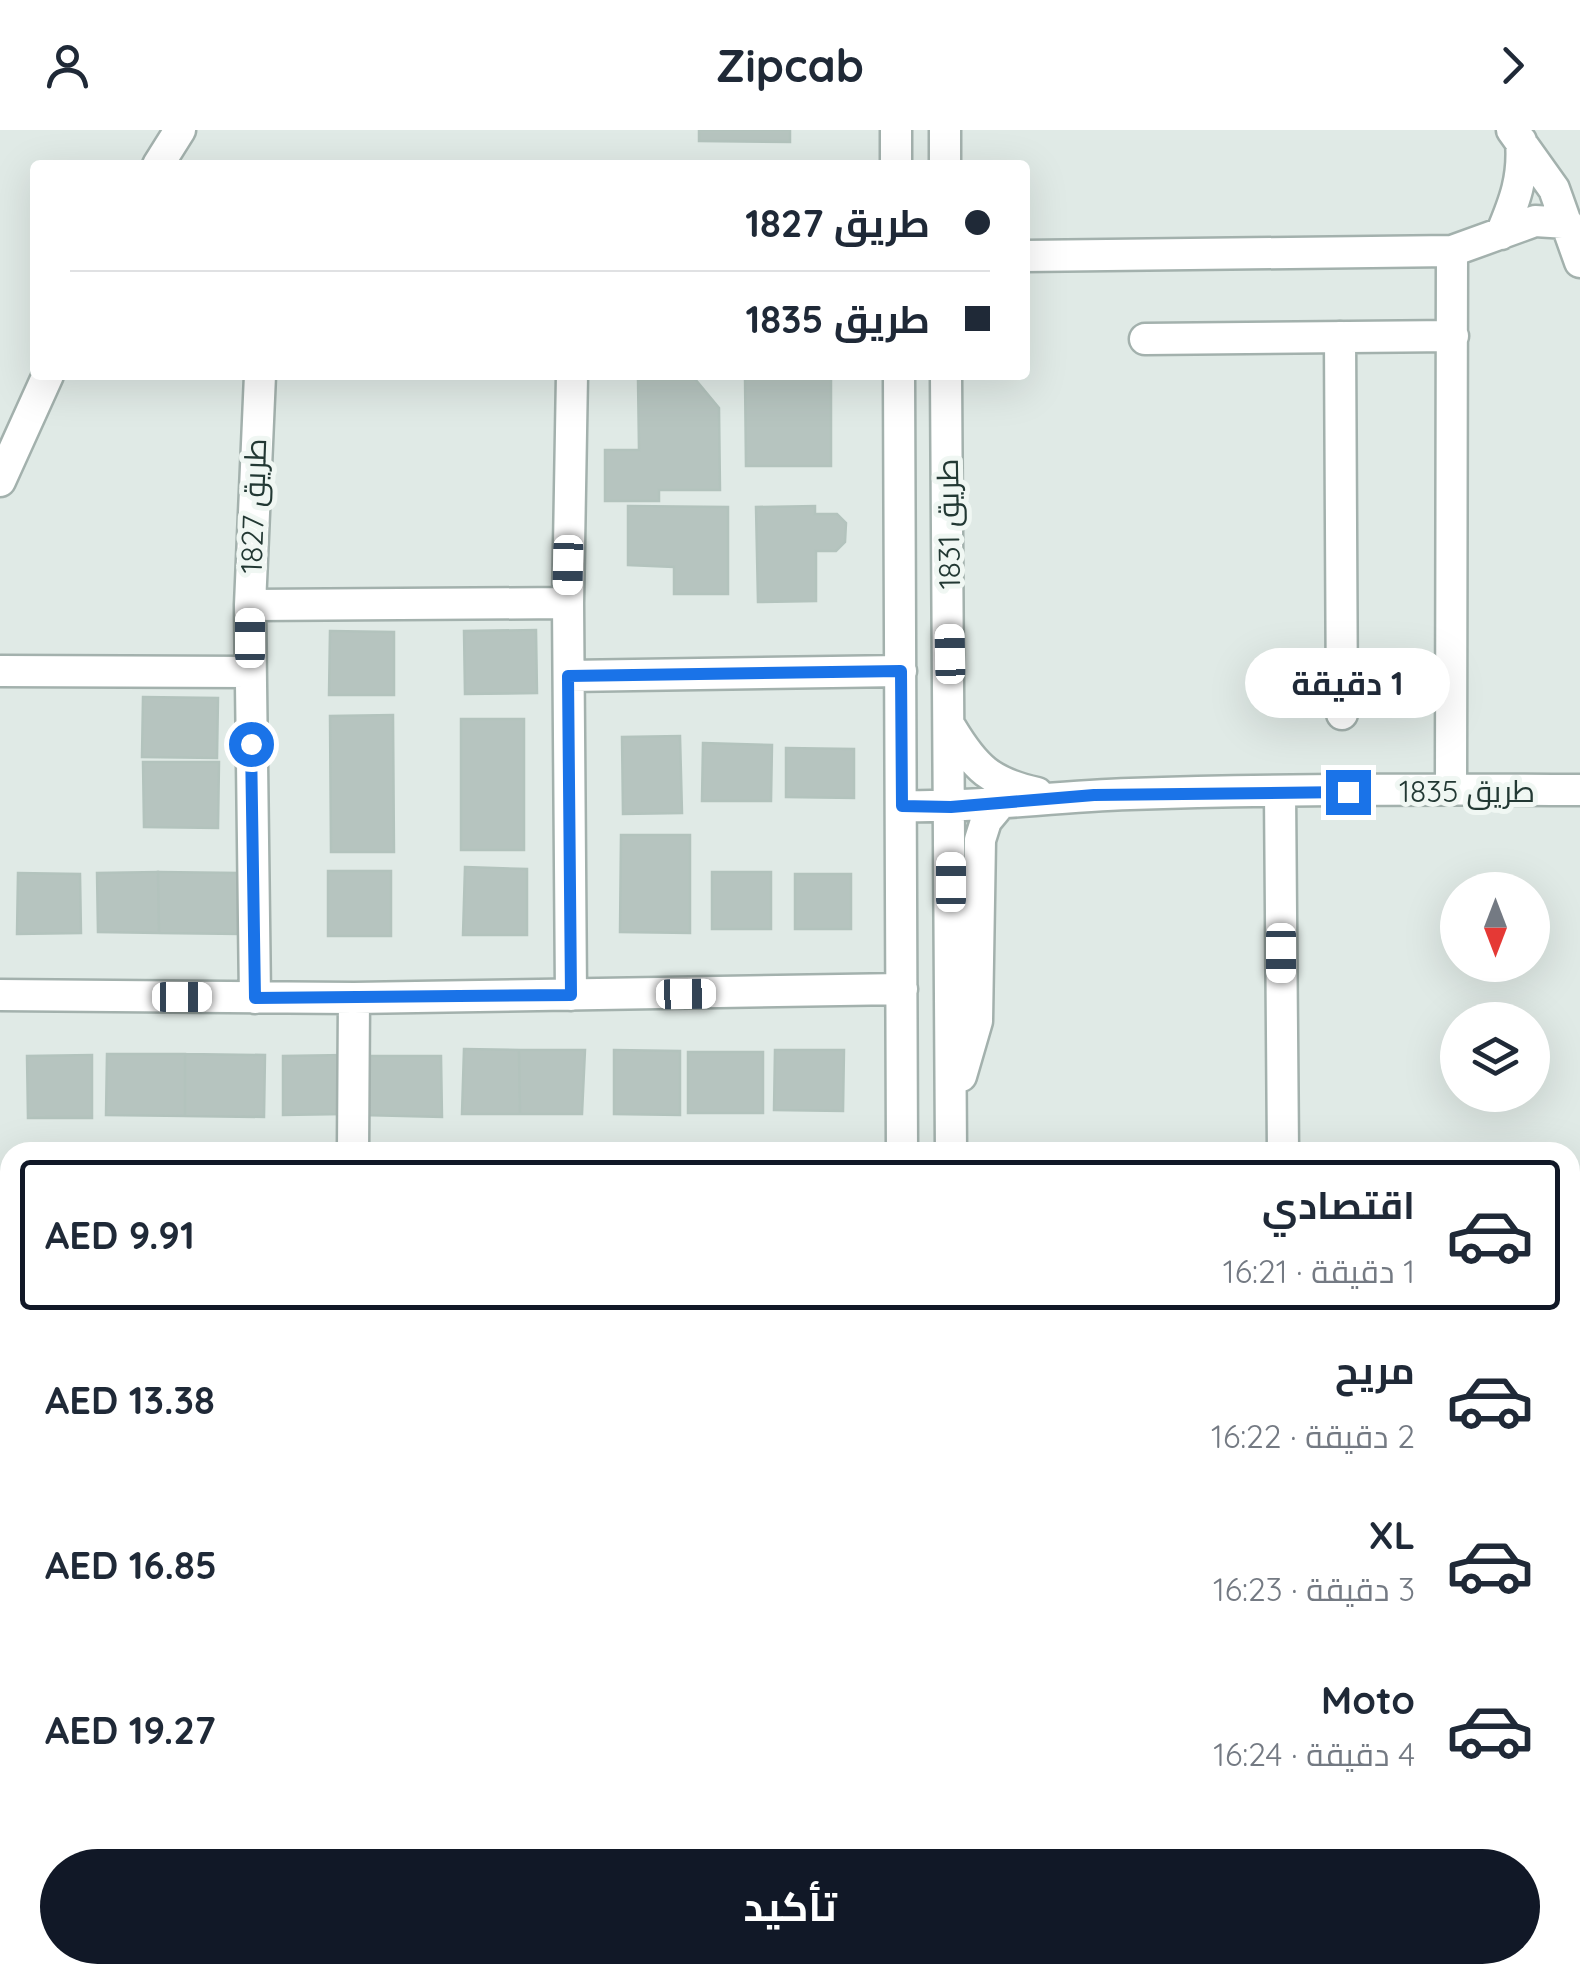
<!DOCTYPE html>
<html lang="ar">
<head>
<meta charset="utf-8">
<style>
  body { margin:0; font-family:Quicksand,Cairo,sans-serif; background:#f6f6f7; color:#1f2937; direction:rtl; height:100vh; display:flex; flex-direction:column; font-size:38px; white-space:nowrap }
  * { box-sizing:border-box; margin:0 }
  p { font-size:32px; color:#747a83 }
  .icon { flex:none; width:55px; height:55px; fill:none; stroke:currentColor; stroke-width:2; stroke-linecap:round; stroke-linejoin:round }
  .map { position:relative; flex:1; overflow:hidden; direction:ltr }
  .side { position:absolute; left:0px; top:1012px; width:1580px; height:842px; display:flex; flex-direction:column; background:#fff; border-radius:30px 30px 0 0; box-shadow:0 10px 40px #0002; direction:rtl }
  .side>* { flex:none }
  .hud { position:absolute; left:30px; top:30px; width:1000px; height:220px; border-radius:10px; box-shadow:0 10px 40px #0002; direction:rtl; display:grid; align-content:center; height:220px; padding:0 40px; background:#fff }
  .needle { width:65px; rotate:180deg }
  .fabs { position:absolute; left:1440px; top:742px; display:grid; gap:20px }
  .fabs a { display:grid; place-items:center; width:110px; height:110px; border-radius:50%; background:#fff; box-shadow:0 10px 40px #0002; font-size:50px }
  .end { position:absolute; width:45px; height:45px; margin:-22px; border:12px solid #1a73e8; background:#fff; box-shadow:0 0 0 5px #fff }
  .from { border-radius:50% }
  .bubble { position:absolute; height:70px; border-radius:35px; background:#fff; box-shadow:0 10px 40px #0002; font-size:32px; font-weight:700; line-height:70px; text-align:center; direction:rtl }
  .car { position:absolute; width:30px; height:60px; margin:-30px -15px; border-radius:12px; box-shadow:0 0 8px 2px #0007; background:linear-gradient(#fff 24%,#345 0 40%,#fff 0 76%,#345 0 86%,#fff 0) }
  .hud b { display:flex; align-items:center; gap:35px; height:95px; font-size:38px }
  .hud b+b { border-top:2px solid #e0e1e3 }
  .hud i { width:25px; height:25px; background:#1f2937 }
  ul { padding:18px 0 0; list-style:none }
  li { display:flex; align-items:center; gap:30px; height:150px; margin:0 20px 15px; padding:0 20px; border:5px solid transparent; border-radius:10px }
  li div { flex:1 }
  li b { display:block; font-size:38px }
  li em { font-style:normal; font-weight:700 }
  li.active { border-color:#111827 }
  li>.icon { width:90px; height:90px; stroke-width:1.5 }
  .primary-button { display:flex; gap:20px; margin-top:auto; padding:20px 40px }
  .primary-button a { flex:1; height:115px; border-radius:60px; background:#111827; color:#fff; font-size:40px; font-weight:700; line-height:115px; text-align:center }
  header { display:flex; justify-content:space-between; align-items:center; height:130px; padding:0 40px; background:#fff; font-size:45px; font-weight:700 }
  .map>svg:first-child { display:block }
  .building { fill:#b6c4bf; stroke:#b3c3bd; stroke-width:2.5 }
  .lines { fill:none; stroke-linecap:round; stroke-linejoin:round }
  .street-casing { stroke:#a3b1ad; stroke-width:35 }
  .street { stroke:#fff; stroke-width:30 }
  .route { stroke:#1a73e8; stroke-width:12 }
  .labels { text-anchor:middle; dominant-baseline:central; stroke-width:10; stroke-linejoin:round; paint-order:stroke }
  .street-label { font-size:30px; fill:#223833; stroke:#f0f7f3 }
</style>
</head>
<body>
<header><svg class="icon" aria-label="forward" viewBox="0 0 24 24"><path d="M9 5l7 7-7 7"/></svg>Zipcab<svg class="icon" aria-label="person" viewBox="0 0 24 24"><circle cx="12" cy="8" r="4"/><path d="M4 21q1-7 8-7t8 7"/></svg></header>
<div class="map">
<svg width="1580" height="1853" viewBox="0 0 1580 1853">
  <rect width="100%" height="100%" fill="#e0eae6"/>
  <path class="building" d="M 699,0 L 790,0 L 790,12 L 699,11 Z
    M 763,245 L 831,245 L 831,336 L 746,336 L 745,248 L 763,248 Z
    M 638,249 L 695,249 L 719,278 L 720,360 L 659,360 L 659,371 L 605,371 L 605,320 L 639,320 Z
    M 628,376 L 728,377 L 728,464 L 674,464 L 674,437 L 628,435 Z
    M 815,376 L 815,384 L 837,384 L 846,393 L 845,412 L 836,421 L 816,421 L 816,471 L 758,472 L 756,377 Z
    M 536,500 L 537,563 L 465,564 L 464,501 Z
    M 330,501 L 394,502 L 394,565 L 329,565 Z
    M 143,567 L 218,568 L 217,628 L 142,627 Z
    M 393,585 L 394,722 L 331,722 L 330,586 Z
    M 461,589 L 524,589 L 524,720 L 461,720 Z
    M 680,606 L 682,683 L 623,684 L 622,607 Z
    M 703,613 L 772,615 L 771,671 L 702,671 Z
    M 786,618 L 854,619 L 854,668 L 786,667 Z
    M 143,632 L 219,632 L 218,698 L 144,697 Z
    M 621,705 L 690,705 L 690,803 L 620,802 Z
    M 465,737 L 527,739 L 527,805 L 463,805 Z
    M 328,741 L 391,741 L 391,806 L 328,806 Z
    M 158,742 L 159,803 L 98,802 L 97,743 Z
    M 158,742 L 240,743 L 240,804 L 159,803 Z
    M 712,742 L 771,742 L 771,799 L 712,799 Z
    M 18,743 L 80,744 L 81,803 L 17,804 Z
    M 795,744 L 851,744 L 851,799 L 795,799 Z
    M 464,919 L 519,920 L 520,984 L 462,984 Z
    M 519,920 L 585,920 L 582,984 L 520,984 Z
    M 614,920 L 680,921 L 680,985 L 614,984 Z
    M 775,920 L 844,920 L 843,981 L 774,980 Z
    M 688,922 L 763,922 L 763,983 L 688,983 Z
    M 107,924 L 185,924 L 185,986 L 106,985 Z
    M 185,924 L 265,925 L 264,987 L 185,986 Z
    M 92,925 L 92,988 L 28,988 L 27,926 Z
    M 344,925 L 344,984 L 283,985 L 283,926 Z
    M 366,926 L 441,926 L 442,987 L 363,985 Z
    M 1570,1353 L 1576,1353 L 1575,1408 L 1570,1408 Z
    M 1570,1485 L 1576,1485 L 1575,1544 L 1570,1544 Z
    M 0,1556 L 10,1556 L 10,1616 L 0,1616 Z
    M 0,1690 L 8,1690 L 8,1749 L 0,1749 Z
    M 483,1845 L 531,1845 L 532,1853 L 483,1853 Z
    M 556,1845 L 700,1845 L 701,1853 L 556,1853 Z
    M 1363,1845 L 1439,1845 L 1439,1853 L 1363,1853 Z
    M 1493,1845 L 1561,1845 L 1562,1853 L 1493,1853 Z
    M 346,1848 L 422,1849 L 422,1853 L 346,1853 Z"/>
  <g class="lines">
    <g class="street-casing">
      <path id="street" d="M 896,0 L 896,35
        M 945,0 L 945,35
        M 1512,0 L 1554,59 L 1580,132
        M 158,35 L 180,0
        M 1501,104 C 1515,71 1524,47 1521,11
        M 1025,126 L 1452,121 L 1535,91 L 1567,93
        M 1340,207 L 1342,584
        M 1145,209 L 1453,206
        M 899,245 L 902,1022
        M 946,245 L 951,1022
        M 0,351 L 48,245
        M 250,475 L 568,473
        M 0,541 L 250,542
        M 569,546 L 901,541
        M 951,598 C 975,638 991,653 1037,663
        M 1451,659 L 1452,121
        M 1280,663 L 1283,1022
        M 902,676 C 978,678 1054,666 1130,664 C 1280,659 1430,659 1580,660
        M 0,865 L 354,868 L 902,859
        M 571,865 L 568,473 L 572,245
        M 255,868 L 250,475 L 260,245
        M 961,946 L 977,891 L 980,710 L 986,691 L 1001,673
        M 353,1022 L 354,868
        M 0,1187 L 10,1187
        M 1570,1294 L 1580,1294
        M 0,1496 L 10,1496
        M 1570,1607 L 1580,1607
        M 0,1811 L 10,1811
        M 890,1845 L 896,1853
        M 953,1845 L 953,1853
        M 1289,1853 L 1289,1845"/>
    </g>
    <use href="#street" class="street"/>
  </g>
  <g class="lines">
    <path class="route" d="M 251,614 L 255,868 L 571,865 L 568,546 L 901,541 L 902,676 L 951,677 L 1094,665 L 1348,662"/>
  </g>
  <g class="labels">
    <g class="street-label">
      <text transform="translate(253 376) rotate(-88)">طريق 1827</text>
      <text transform="translate(948 394) rotate(-91)">طريق 1831</text>
      <text x="1467" y="661">طريق 1835</text>
    </g>
  </g>
</svg>
<div class="fabs">
<a><svg class="needle" viewBox="-14 -14 28 28"><path d="M0-13l5 13h-10z" fill="#e53935"/><path d="M0 13l5-13h-10z" fill="#747a83"/></svg></a>
<a><svg class="icon" aria-label="layers" viewBox="0 0 24 24"><path d="M12 4l9 5-9 5-9-5zM3 14l9 5 9-5"/></svg></a>
</div>
<i class="end from" style="left:251px;top:614px"></i>
<i class="end" style="left:1348px;top:662px"></i>
<div class="bubble" style="left:1245px;top:518px;width:205px">1 دقيقة</div>
<i class="car" style="left:568px;top:435px;rotate:181deg"></i>
<i class="car" style="left:250px;top:508px;rotate:0deg"></i>
<i class="car" style="left:950px;top:524px;rotate:359deg"></i>
<i class="car" style="left:951px;top:752px;rotate:0deg"></i>
<i class="car" style="left:1281px;top:823px;rotate:180deg"></i>
<i class="car" style="left:686px;top:864px;rotate:89deg"></i>
<i class="car" style="left:182px;top:867px;rotate:90deg"></i>
<div class="hud">
<b><i class="from"></i>طريق 1827</b>
<b><i></i>طريق 1835</b>
</div>
<section class="side">
<ul>
<li class="active"><svg class="icon" aria-label="car" viewBox="0 0 24 24"><path d="M5 17H2v-5l4-1 3-4h7l3 4 3 1v5h-3M9 17h6M6 11h13"/><circle cx="7" cy="17" r="2"/><circle cx="17" cy="17" r="2"/></svg><div><b>اقتصادي</b><p>1 دقيقة · 16:21</p></div><em>AED 9.91</em></li>
<li><svg class="icon" aria-label="car" viewBox="0 0 24 24"><path d="M5 17H2v-5l4-1 3-4h7l3 4 3 1v5h-3M9 17h6M6 11h13"/><circle cx="7" cy="17" r="2"/><circle cx="17" cy="17" r="2"/></svg><div><b>مريح</b><p>2 دقيقة · 16:22</p></div><em>AED 13.38</em></li>
<li><svg class="icon" aria-label="car" viewBox="0 0 24 24"><path d="M5 17H2v-5l4-1 3-4h7l3 4 3 1v5h-3M9 17h6M6 11h13"/><circle cx="7" cy="17" r="2"/><circle cx="17" cy="17" r="2"/></svg><div><b>XL</b><p>3 دقيقة · 16:23</p></div><em>AED 16.85</em></li>
<li><svg class="icon" aria-label="car" viewBox="0 0 24 24"><path d="M5 17H2v-5l4-1 3-4h7l3 4 3 1v5h-3M9 17h6M6 11h13"/><circle cx="7" cy="17" r="2"/><circle cx="17" cy="17" r="2"/></svg><div><b>Moto</b><p>4 دقيقة · 16:24</p></div><em>AED 19.27</em></li>
</ul>
<div class="primary-button"><a>تأكيد</a></div>
</section>
</div>
</body>
</html>
